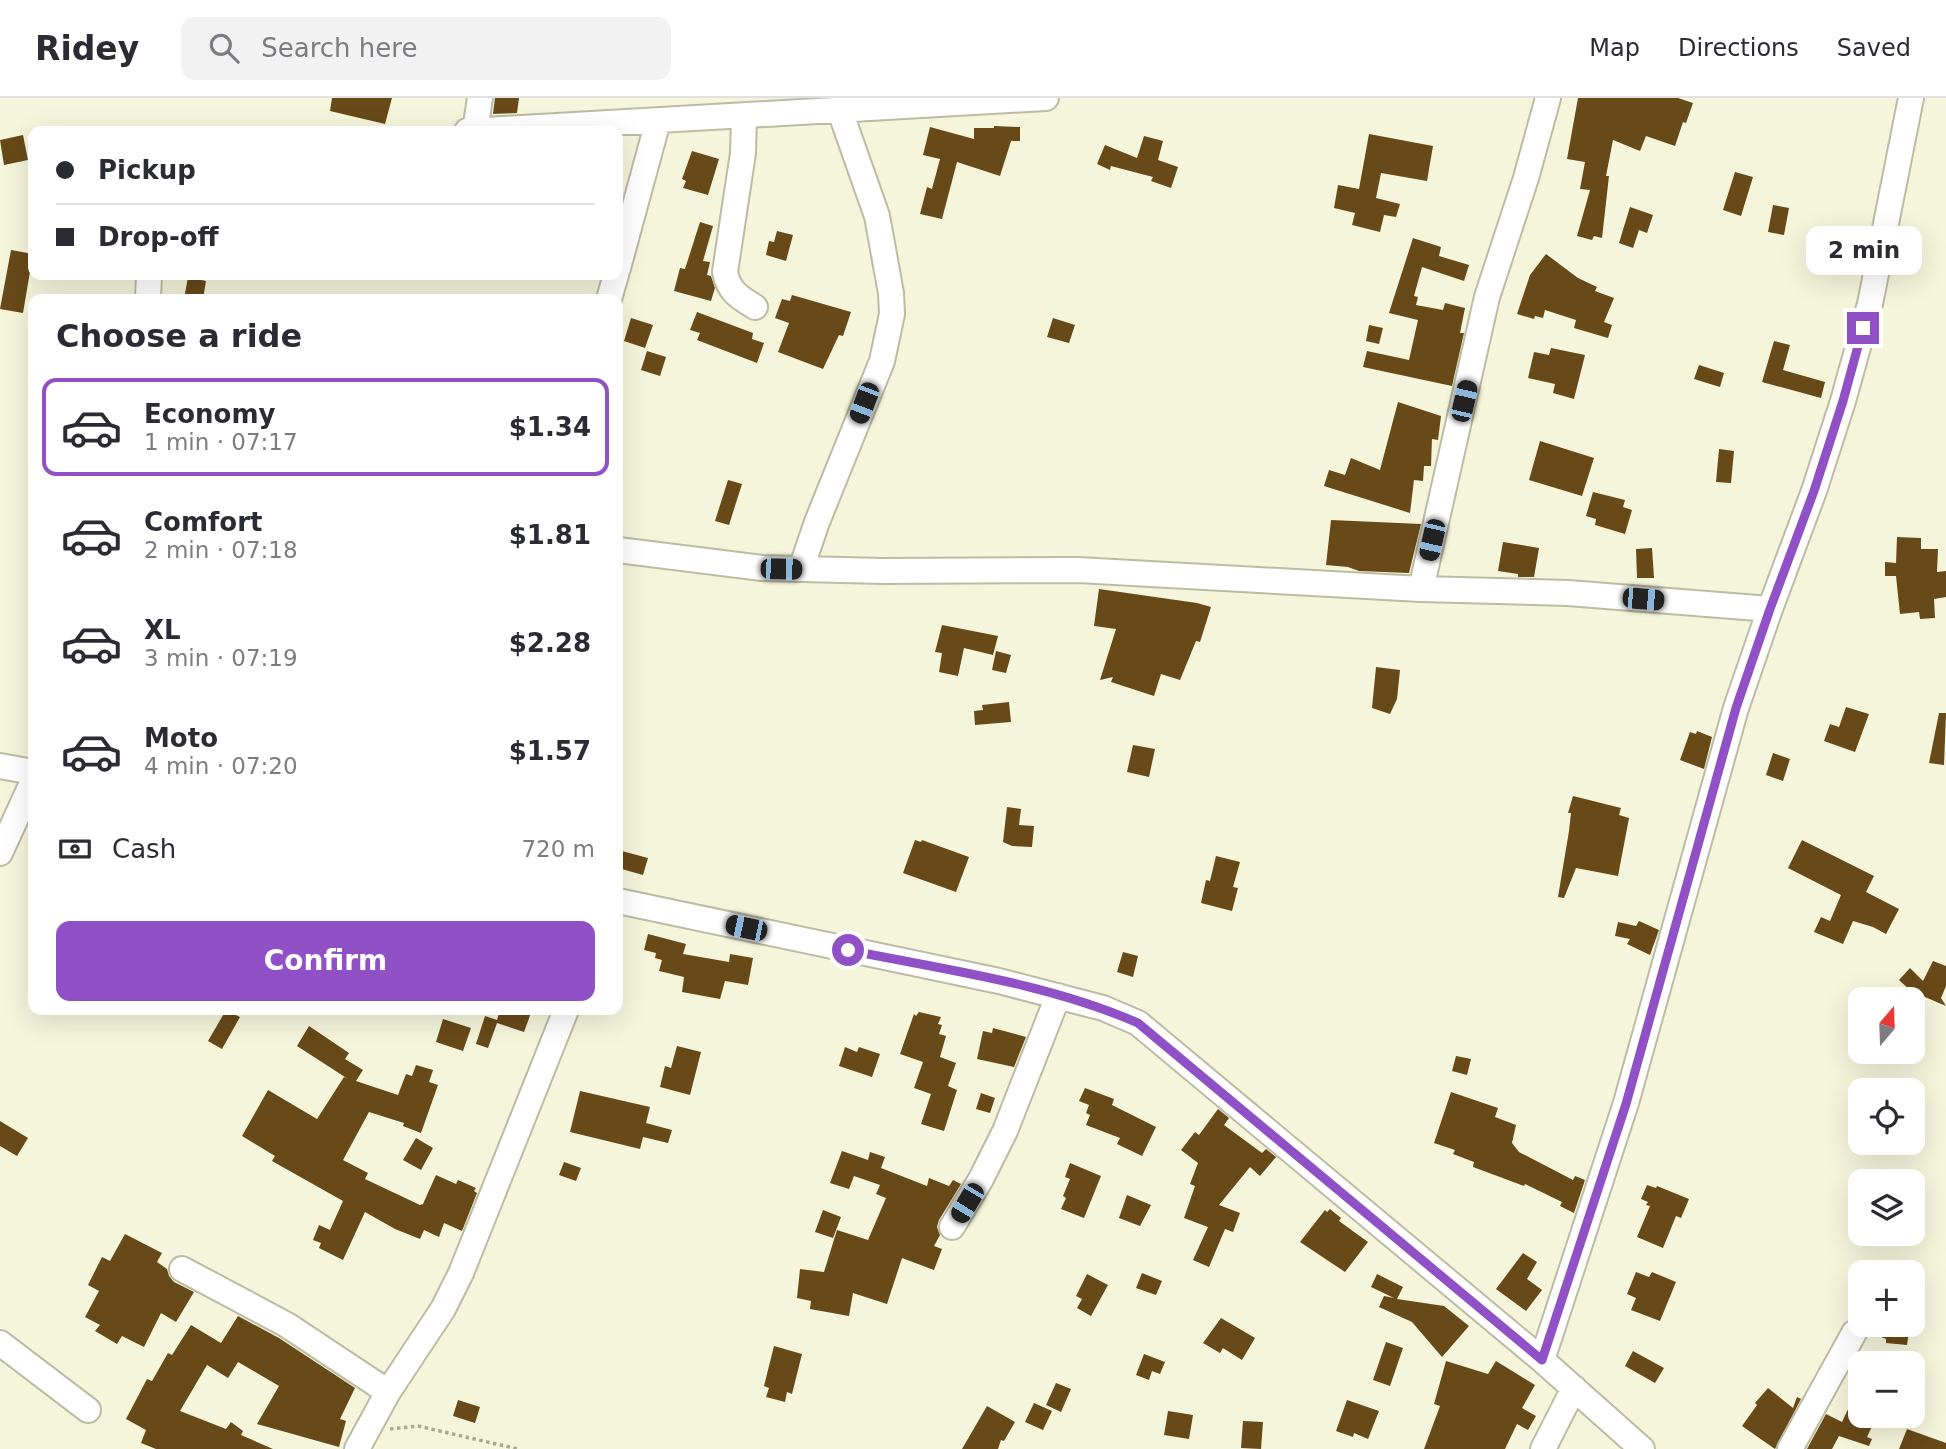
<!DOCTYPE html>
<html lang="en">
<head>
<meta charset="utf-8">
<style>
  body { margin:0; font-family:"DejaVu Sans",sans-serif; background:#f2f2f3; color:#2b2b33; height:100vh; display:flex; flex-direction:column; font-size:26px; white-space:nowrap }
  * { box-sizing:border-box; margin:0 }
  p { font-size:23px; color:#7c7c81 }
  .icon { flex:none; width:38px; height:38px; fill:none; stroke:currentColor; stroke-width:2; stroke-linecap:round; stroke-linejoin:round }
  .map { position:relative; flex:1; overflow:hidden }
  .side { position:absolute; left:28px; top:196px; width:595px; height:721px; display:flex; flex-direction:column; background:#fff; border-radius:14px; box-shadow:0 7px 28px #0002 }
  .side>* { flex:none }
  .top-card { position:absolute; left:28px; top:28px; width:595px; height:154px; border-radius:14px; box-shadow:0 7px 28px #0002; display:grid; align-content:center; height:154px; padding:0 28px; background:#fff }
  .needle { width:46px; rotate:19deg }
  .controls { position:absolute; left:1848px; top:889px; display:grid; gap:14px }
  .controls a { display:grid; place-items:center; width:77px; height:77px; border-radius:14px; background:#fff; box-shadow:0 7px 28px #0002; font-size:35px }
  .end { position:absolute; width:32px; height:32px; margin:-16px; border:9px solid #9151c6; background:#fff; box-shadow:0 0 0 4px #fff }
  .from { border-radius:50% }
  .bubble { position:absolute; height:49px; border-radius:14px; background:#fff; box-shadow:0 7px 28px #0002; font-size:23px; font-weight:800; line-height:49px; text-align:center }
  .car { position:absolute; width:21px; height:42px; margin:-21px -10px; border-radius:9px; box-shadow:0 0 5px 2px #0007; background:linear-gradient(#222 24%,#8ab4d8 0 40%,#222 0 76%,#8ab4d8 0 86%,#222 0) }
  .top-card b { display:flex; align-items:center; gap:24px; height:66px; font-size:26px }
  .top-card b+b { border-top:2px solid #e1e1e2 }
  .top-card i { width:18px; height:18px; background:#2b2b33 }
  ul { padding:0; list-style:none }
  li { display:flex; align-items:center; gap:21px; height:98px; margin:0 14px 10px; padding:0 14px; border:4px solid transparent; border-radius:14px }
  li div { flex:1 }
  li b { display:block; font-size:26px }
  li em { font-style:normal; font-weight:800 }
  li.selected { border-color:#9151c6 }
  li>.icon { width:63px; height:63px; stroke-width:1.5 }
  h2 { padding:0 28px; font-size:32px; line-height:84px }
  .pay { display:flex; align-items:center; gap:18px; height:77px; padding:0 28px; font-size:26px }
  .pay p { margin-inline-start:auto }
  .primary-button { display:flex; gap:14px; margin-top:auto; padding:14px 28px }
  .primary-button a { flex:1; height:80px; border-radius:14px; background:#9151c6; color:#fff; font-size:28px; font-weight:800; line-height:80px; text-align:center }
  header { display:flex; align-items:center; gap:42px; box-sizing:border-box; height:98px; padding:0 35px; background:#fff; border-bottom:2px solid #e1e1e2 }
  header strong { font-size:33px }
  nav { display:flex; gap:38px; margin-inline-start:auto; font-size:24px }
  .search { width:490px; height:63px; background:#f2f2f3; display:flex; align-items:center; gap:18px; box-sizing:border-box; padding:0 24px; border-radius:14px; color:#7c7c81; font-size:26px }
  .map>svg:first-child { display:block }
  .building { fill:#684918 }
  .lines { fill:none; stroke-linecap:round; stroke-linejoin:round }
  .minor-casing { stroke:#bcbca4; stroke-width:28 }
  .path { stroke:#a8a895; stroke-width:3.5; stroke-dasharray:3.5 3.5; stroke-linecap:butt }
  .minor { stroke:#fff; stroke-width:24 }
  .route { stroke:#9151c6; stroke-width:9 }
</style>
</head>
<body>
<header>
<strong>Ridey</strong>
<div class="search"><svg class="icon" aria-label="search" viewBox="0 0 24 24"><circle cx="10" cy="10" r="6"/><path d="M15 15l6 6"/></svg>Search here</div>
<nav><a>Map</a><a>Directions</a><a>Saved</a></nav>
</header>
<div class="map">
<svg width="1946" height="1351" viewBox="0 0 1946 1351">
  <rect width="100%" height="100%" fill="#f5f5dc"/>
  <path class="building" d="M 332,0 L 392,0 L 385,26 L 330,13 Z
    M 495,0 L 519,0 L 517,15 L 493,16 Z
    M 1578,0 L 1678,0 L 1693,5 L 1686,25 L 1683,24 L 1675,48 L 1646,38 L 1640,53 L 1613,42 L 1606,78 L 1609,78 L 1602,140 L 1594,138 L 1592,142 L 1577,138 L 1590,92 L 1580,91 L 1585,64 L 1567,61 Z
    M 994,28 L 1020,29 L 1020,43 L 1011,43 L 1000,78 L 957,64 L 942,121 L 920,116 L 927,89 L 932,91 L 940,61 L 923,57 L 930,29 L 974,41 L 974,30 L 994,30 Z
    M 1369,36 L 1433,48 L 1427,83 L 1381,75 L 1376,100 L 1400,106 L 1396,119 L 1384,117 L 1380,134 L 1352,127 L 1355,115 L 1334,110 L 1338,87 L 1359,91 Z
    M 23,37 L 28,62 L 4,67 L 0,42 Z
    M 1144,38 L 1163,43 L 1158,62 L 1178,69 L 1171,90 L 1151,83 L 1153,79 L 1111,68 L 1110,72 L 1097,66 L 1105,47 L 1137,60 Z
    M 692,53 L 719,61 L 708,97 L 683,90 L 686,83 L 682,81 Z
    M 1735,74 L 1753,79 L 1741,118 L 1723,112 Z
    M 1773,107 L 1789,110 L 1784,137 L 1768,134 Z
    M 1630,109 L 1653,117 L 1647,135 L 1639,132 L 1633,150 L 1619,145 Z
    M 700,124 L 713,128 L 703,163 L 710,164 L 707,177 L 711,178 L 715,190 L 711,203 L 674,193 L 680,170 L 685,171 Z
    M 777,133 L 793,137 L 786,163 L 766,157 L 769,143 L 774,144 Z
    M 1413,140 L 1441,149 L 1439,158 L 1469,167 L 1464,183 L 1422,169 L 1414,198 L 1418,199 L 1416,207 L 1443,212 L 1445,205 L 1465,210 L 1460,235 L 1464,235 L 1452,288 L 1363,269 L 1367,253 L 1409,262 L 1418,222 L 1389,215 Z
    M 11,152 L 33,156 L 23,215 L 0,211 Z
    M 1546,156 L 1578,180 L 1597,189 L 1595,193 L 1614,200 L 1604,224 L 1612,227 L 1608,240 L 1574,230 L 1576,222 L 1545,212 L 1543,220 L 1535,218 L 1534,221 L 1517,216 L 1530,177 Z
    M 188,179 L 206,183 L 203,201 L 184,201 Z
    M 792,197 L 851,214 L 843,238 L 839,237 L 823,271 L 778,254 L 789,225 L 775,220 L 782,201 L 790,203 Z
    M 697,214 L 753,235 L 752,241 L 764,245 L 757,265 L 697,242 L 700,235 L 690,232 Z
    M 631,220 L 653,227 L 645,250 L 624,243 Z
    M 1053,220 L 1075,227 L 1069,245 L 1047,239 Z
    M 1369,227 L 1383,230 L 1379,246 L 1366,243 Z
    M 1774,243 L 1790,247 L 1783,272 L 1825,284 L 1821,300 L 1762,284 Z
    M 1551,250 L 1585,257 L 1574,301 L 1553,295 L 1555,286 L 1528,280 L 1534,254 L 1549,257 Z
    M 647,253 L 666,259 L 660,278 L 641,272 Z
    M 1699,267 L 1724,275 L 1720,289 L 1694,281 Z
    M 1398,304 L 1441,318 L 1438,342 L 1432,341 L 1431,368 L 1424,368 L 1423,383 L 1414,382 L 1410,415 L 1324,388 L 1329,372 L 1345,377 L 1351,360 L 1380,372 Z
    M 1540,343 L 1594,360 L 1582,398 L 1529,382 Z
    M 1719,351 L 1734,353 L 1731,385 L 1716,384 Z
    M 728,382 L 742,386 L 729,427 L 715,423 Z
    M 1593,394 L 1625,402 L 1623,409 L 1632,412 L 1625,436 L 1595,427 L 1596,421 L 1586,418 Z
    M 1331,422 L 1421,426 L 1409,475 L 1359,473 L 1348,469 L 1326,467 Z
    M 1897,439 L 1921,440 L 1921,451 L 1938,451 L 1937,474 L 1946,473 L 1946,499 L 1934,501 L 1935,520 L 1920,521 L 1919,514 L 1900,516 L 1896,478 L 1885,478 L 1885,464 L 1896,465 Z
    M 1503,444 L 1539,450 L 1534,479 L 1518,479 L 1518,476 L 1498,473 Z
    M 1652,450 L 1654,480 L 1637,480 L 1636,451 Z
    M 1099,491 L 1197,505 L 1211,509 L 1200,544 L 1196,543 L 1180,582 L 1161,576 L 1154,598 L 1111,584 L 1113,579 L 1100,582 L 1116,531 L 1094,528 Z
    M 942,527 L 998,538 L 993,557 L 964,550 L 958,578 L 939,574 L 942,555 L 935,554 Z
    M 996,553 L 1011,557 L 1006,575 L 992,572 Z
    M 1376,569 L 1400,572 L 1397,601 L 1390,616 L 1372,610 Z
    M 1009,604 L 1011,624 L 975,627 L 974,613 L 983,612 L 982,607 Z
    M 1846,609 L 1869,616 L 1855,654 L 1824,643 L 1830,626 L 1839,629 Z
    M 1939,615 L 1946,615 L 1944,667 L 1929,665 Z
    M 1697,633 L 1712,639 L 1704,671 L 1680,662 L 1690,634 L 1696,636 Z
    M 1133,647 L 1155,651 L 1149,679 L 1127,674 Z
    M 1773,655 L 1790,661 L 1783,683 L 1766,677 Z
    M 1573,698 L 1621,710 L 1619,717 L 1629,720 L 1618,778 L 1576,770 L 1564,800 L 1558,799 L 1569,733 L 1571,715 L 1568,715 Z
    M 1007,709 L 1021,711 L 1019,727 L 1034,728 L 1032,749 L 1012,748 L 1003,744 Z
    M 915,742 L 921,744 L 922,742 L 969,759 L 956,794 L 903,775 Z
    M 1802,742 L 1874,778 L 1866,794 L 1899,811 L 1886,836 L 1873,829 L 1853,823 L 1843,846 L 1814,834 L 1821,819 L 1830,823 L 1841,797 L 1788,770 Z
    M 618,752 L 648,760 L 643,777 L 618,770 Z
    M 1216,758 L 1240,764 L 1233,789 L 1238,790 L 1232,813 L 1201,805 L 1206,782 L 1210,783 Z
    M 1639,823 L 1659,832 L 1650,857 L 1627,846 L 1630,841 L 1615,838 L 1618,824 L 1636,828 Z
    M 648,836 L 686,846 L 683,856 L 729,864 L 730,856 L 753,860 L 748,887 L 725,883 L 720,901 L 682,894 L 684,879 L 659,873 L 662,862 L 655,860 L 656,855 L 644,852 Z
    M 1123,854 L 1138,858 L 1133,879 L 1117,874 Z
    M 1933,863 L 1946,868 L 1946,888 L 1941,900 L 1946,908 L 1911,893 L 1899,882 L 1910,870 L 1923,883 Z
    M 226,912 L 240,919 L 222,951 L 208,943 Z
    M 500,912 L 532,912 L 524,934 L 497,925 L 488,950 L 476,946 L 485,918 L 497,922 Z
    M 919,914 L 941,919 L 938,926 L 942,927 L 939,936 L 946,938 L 940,959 L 956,965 L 948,988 L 957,992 L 944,1033 L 921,1026 L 931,996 L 914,990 L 923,964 L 900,956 L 914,916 L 916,918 Z
    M 443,921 L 471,930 L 463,953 L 436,944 Z
    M 309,928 L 349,955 L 345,961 L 363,972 L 356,983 L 398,997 L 406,976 L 412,978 L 416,967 L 433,972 L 429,984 L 438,987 L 421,1035 L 403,1028 L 404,1025 L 369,1014 L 343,1062 L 368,1075 L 365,1081 L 420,1107 L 423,1106 L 436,1077 L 456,1086 L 458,1082 L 476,1090 L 474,1093 L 477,1095 L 462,1133 L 444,1125 L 439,1139 L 424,1132 L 420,1141 L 395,1131 L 365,1114 L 343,1162 L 319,1150 L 321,1145 L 313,1142 L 319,1127 L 330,1132 L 343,1103 L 272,1063 L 275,1058 L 242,1038 L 268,992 L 317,1021 L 344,979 L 348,981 L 297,948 Z
    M 993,930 L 1026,939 L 1014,969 L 977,961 L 983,933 L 992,935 Z
    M 677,948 L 701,954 L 690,997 L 660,989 L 665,968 L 671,970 Z
    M 845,949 L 857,954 L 859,949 L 880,956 L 872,979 L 839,968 Z
    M 1456,958 L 1471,961 L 1467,977 L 1452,973 Z
    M 1085,990 L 1114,1001 L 1112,1007 L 1156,1029 L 1142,1058 L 1117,1046 L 1120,1040 L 1086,1027 L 1090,1017 L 1086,1015 L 1089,1007 L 1079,1003 Z
    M 580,993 L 650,1009 L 646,1025 L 672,1032 L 668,1045 L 643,1039 L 640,1051 L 570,1034 Z
    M 1451,994 L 1498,1010 L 1495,1019 L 1516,1027 L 1512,1045 L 1519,1054 L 1573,1082 L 1575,1078 L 1585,1082 L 1574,1115 L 1560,1108 L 1562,1104 L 1525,1086 L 1524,1088 L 1473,1069 L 1474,1064 L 1453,1056 L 1455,1052 L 1434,1045 Z
    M 981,995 L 995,1000 L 990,1015 L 976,1011 Z
    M 1218,1011 L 1229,1020 L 1224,1027 L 1262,1055 L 1266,1051 L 1276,1059 L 1260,1078 L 1250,1069 L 1219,1107 L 1240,1115 L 1233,1134 L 1225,1131 L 1209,1169 L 1193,1162 L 1208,1129 L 1184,1120 L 1195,1088 L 1190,1086 L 1198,1065 L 1181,1052 L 1195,1034 L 1199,1037 Z
    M 0,1023 L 28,1040 L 17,1058 L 0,1048 Z
    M 416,1040 L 433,1050 L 421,1072 L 403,1062 Z
    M 842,1053 L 868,1062 L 870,1054 L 885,1059 L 881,1070 L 927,1088 L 929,1080 L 949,1088 L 953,1082 L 961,1086 L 939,1122 L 937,1129 L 940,1137 L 934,1148 L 942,1151 L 934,1172 L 902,1160 L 887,1206 L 853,1195 L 849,1218 L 810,1211 L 811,1203 L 797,1200 L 800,1171 L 824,1174 L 837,1132 L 868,1142 L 886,1100 L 876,1096 L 880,1087 L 854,1078 L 849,1091 L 830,1085 Z
    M 564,1064 L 581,1070 L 576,1083 L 559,1077 Z
    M 1070,1065 L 1101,1078 L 1084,1120 L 1061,1111 L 1066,1100 L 1063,1098 L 1070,1081 L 1065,1079 Z
    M 1647,1087 L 1656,1090 L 1657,1088 L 1689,1101 L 1681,1120 L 1676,1118 L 1663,1150 L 1637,1139 L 1650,1108 L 1646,1107 L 1648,1104 L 1641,1101 Z
    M 1127,1097 L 1151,1107 L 1140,1128 L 1119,1120 Z
    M 1330,1111 L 1341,1120 L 1339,1123 L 1368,1144 L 1345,1174 L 1300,1144 L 1325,1112 L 1327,1114 Z
    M 823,1112 L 841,1119 L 833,1140 L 815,1134 Z
    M 125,1136 L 162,1155 L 157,1164 L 167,1171 L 169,1178 L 174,1184 L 194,1194 L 176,1224 L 161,1215 L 144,1249 L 122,1238 L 117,1246 L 95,1233 L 100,1227 L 85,1219 L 99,1193 L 88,1187 L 102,1159 L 110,1163 Z
    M 1523,1155 L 1537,1164 L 1527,1181 L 1542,1192 L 1526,1213 L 1496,1191 Z
    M 1636,1174 L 1649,1179 L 1652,1174 L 1676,1184 L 1660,1223 L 1631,1212 L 1636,1200 L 1627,1196 Z
    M 1142,1175 L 1162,1183 L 1156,1197 L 1136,1190 Z
    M 1087,1176 L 1108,1187 L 1091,1218 L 1077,1210 L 1082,1201 L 1076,1198 Z
    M 1377,1176 L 1403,1189 L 1397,1201 L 1444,1208 L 1469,1228 L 1442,1259 L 1412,1224 L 1379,1209 L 1384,1198 L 1394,1200 L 1371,1189 Z
    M 238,1218 L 279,1240 L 355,1290 L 340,1321 L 346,1323 L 339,1349 L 257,1326 L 279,1288 L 238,1264 L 228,1280 L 207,1267 L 180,1313 L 226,1331 L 231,1324 L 243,1333 L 241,1337 L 273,1351 L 156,1351 L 141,1345 L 146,1332 L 126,1321 L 147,1281 L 152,1283 L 168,1255 L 172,1257 L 191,1227 L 221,1245 Z
    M 1221,1220 L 1255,1240 L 1242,1262 L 1223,1250 L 1220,1255 L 1203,1245 Z
    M 1866,1227 L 1910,1227 L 1907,1247 L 1886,1245 L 1886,1241 L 1869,1234 Z
    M 1386,1244 L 1403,1250 L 1390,1288 L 1373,1282 Z
    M 774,1248 L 802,1256 L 792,1296 L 787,1294 L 785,1304 L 766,1299 L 769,1290 L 764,1288 Z
    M 1633,1253 L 1664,1270 L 1655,1285 L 1625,1268 Z
    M 1144,1256 L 1165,1264 L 1160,1276 L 1152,1273 L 1149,1282 L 1136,1277 Z
    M 1446,1263 L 1488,1276 L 1496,1263 L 1535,1287 L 1522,1310 L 1536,1318 L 1528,1332 L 1517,1326 L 1505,1351 L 1424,1351 L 1440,1308 L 1434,1306 Z
    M 1056,1285 L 1071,1291 L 1061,1314 L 1046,1307 Z
    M 1768,1290 L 1793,1310 L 1797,1299 L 1801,1301 L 1775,1351 L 1742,1328 L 1757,1307 L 1755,1305 Z
    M 458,1302 L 480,1309 L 475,1325 L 453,1318 Z
    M 1347,1302 L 1379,1313 L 1368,1341 L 1354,1335 L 1353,1339 L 1336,1333 Z
    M 1034,1305 L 1052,1313 L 1043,1332 L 1025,1324 Z
    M 1850,1307 L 1860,1312 L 1860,1318 L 1877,1318 L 1867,1339 L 1872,1341 L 1869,1348 L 1839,1338 L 1832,1351 L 1807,1351 L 1826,1316 L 1842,1324 Z
    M 987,1308 L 1015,1324 L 1004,1343 L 1001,1342 L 998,1351 L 962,1351 Z
    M 1168,1313 L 1193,1317 L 1189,1341 L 1164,1337 Z
    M 1243,1323 L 1263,1324 L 1261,1351 L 1241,1350 Z
    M 1907,1331 L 1946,1345 L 1946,1351 L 1899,1351 Z"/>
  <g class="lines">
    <g class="minor-casing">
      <path id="minor" d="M 744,19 L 743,55 L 725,174 C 729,194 739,199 755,209
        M 467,33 L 1046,0
        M 475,33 L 480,0
        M 618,170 L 658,23
        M 148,201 L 149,177
        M 609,201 L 616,177
        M 618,452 L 762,470 L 882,473 L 1078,472 L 1421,491 L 1568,495 L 1770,511
        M 801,471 L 817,424 L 882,263 L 892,216 L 891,195 L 877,118 L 840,13
        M 1421,491 L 1487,199 L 1526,80 L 1548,0
        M 0,668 L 33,674
        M 0,755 L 33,683
        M 618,803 L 999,883 L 1103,910 L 1138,925 L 1542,1262 L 1642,1351
        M 952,1129 L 981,1081 L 1005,1033 L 1058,898
        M 182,1171 L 287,1227 L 388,1294
        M 0,1245 L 88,1312
        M 1542,1262 L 1626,1005 L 1736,610 L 1770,511 L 1814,393 L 1843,303 L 1870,206 L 1911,0
        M 357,1351 L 388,1294 L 443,1211 L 461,1175 L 566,912
        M 1543,1351 L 1574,1290
        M 1790,1351 L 1854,1235"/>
    </g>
    <path class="path" d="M 390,1331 L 418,1328 L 518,1351"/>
    <use href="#minor" class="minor"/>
  </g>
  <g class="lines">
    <path class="route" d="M 848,852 C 945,872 1047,885 1138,925 L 1542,1262 L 1626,1006 L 1736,610 L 1770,511 L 1814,393 L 1843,303 L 1863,230"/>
  </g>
</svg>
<div class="controls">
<a><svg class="needle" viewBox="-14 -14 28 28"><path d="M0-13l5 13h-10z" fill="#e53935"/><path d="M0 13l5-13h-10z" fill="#7c7c81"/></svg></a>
<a><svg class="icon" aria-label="locate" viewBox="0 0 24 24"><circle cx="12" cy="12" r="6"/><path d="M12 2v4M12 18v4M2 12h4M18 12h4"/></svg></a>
<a><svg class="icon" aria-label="layers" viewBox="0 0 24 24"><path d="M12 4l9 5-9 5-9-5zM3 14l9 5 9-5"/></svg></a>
<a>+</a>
<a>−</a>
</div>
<i class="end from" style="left:848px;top:852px"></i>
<i class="end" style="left:1863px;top:230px"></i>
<div class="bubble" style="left:1806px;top:128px;width:116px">2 min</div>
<i class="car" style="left:1464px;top:303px;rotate:13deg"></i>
<i class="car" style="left:864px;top:305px;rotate:201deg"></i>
<i class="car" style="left:1432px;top:442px;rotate:193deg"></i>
<i class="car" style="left:781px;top:471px;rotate:91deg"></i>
<i class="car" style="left:1643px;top:501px;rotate:95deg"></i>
<i class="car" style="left:746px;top:830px;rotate:282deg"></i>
<i class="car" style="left:967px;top:1105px;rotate:211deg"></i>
<div class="top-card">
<b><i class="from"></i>Pickup</b>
<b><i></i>Drop-off</b>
</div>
<section class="side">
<h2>Choose a ride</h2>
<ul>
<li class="selected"><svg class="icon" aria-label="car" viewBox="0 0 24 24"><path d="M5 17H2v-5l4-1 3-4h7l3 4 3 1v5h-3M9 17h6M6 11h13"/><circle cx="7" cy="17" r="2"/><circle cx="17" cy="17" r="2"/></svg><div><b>Economy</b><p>1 min · 07:17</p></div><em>$1.34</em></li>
<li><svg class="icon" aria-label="car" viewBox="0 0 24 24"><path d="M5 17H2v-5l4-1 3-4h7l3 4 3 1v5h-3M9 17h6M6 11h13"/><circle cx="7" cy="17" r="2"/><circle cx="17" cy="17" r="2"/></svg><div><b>Comfort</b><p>2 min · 07:18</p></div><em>$1.81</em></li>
<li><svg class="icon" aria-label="car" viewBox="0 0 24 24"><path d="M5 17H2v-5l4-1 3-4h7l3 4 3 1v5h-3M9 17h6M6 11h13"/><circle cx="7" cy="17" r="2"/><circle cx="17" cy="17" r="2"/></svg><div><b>XL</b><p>3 min · 07:19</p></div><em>$2.28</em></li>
<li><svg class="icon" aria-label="car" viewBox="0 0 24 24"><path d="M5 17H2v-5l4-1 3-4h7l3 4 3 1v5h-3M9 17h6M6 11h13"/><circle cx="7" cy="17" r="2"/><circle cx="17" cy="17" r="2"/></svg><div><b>Moto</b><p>4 min · 07:20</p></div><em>$1.57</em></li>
</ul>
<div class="pay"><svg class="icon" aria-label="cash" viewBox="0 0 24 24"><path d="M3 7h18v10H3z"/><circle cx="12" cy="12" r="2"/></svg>Cash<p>720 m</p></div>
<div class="primary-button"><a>Confirm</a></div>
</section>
</div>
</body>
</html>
